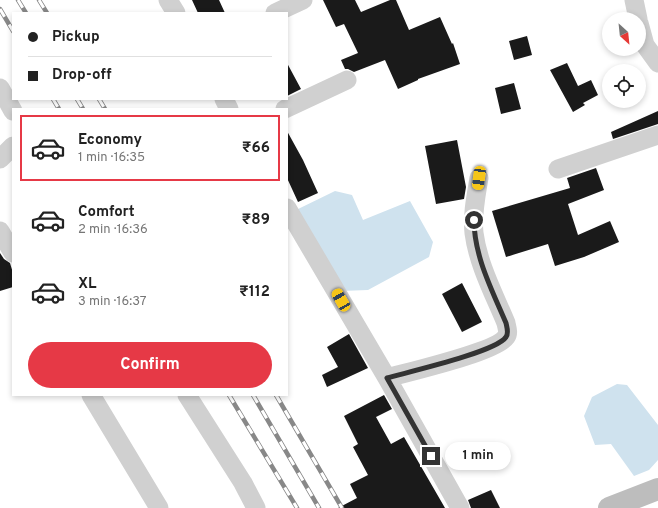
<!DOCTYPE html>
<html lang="en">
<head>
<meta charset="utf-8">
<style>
  body { margin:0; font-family:Overpass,sans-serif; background:#f2f2f2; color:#222; height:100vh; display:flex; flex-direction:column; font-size:15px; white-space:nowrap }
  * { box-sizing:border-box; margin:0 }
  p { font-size:13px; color:#767676 }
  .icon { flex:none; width:22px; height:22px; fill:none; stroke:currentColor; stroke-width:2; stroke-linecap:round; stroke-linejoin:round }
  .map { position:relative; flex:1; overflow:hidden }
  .details { position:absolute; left:12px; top:108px; width:276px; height:288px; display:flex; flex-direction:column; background:#fff; border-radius:0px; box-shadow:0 2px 6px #0003 }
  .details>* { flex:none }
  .hud { position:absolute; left:12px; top:12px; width:276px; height:88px; border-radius:0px; box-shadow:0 2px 6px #0003; display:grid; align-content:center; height:88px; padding:0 16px; background:#fff }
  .needle { width:26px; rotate:153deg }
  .tools { position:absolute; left:602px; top:12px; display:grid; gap:8px }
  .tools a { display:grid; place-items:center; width:44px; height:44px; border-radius:50%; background:#fff; box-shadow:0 2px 6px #0003; font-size:20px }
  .end { position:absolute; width:18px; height:18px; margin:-9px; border:5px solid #333; background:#fff; box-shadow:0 0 0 2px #fff }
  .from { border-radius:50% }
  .bubble { position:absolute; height:28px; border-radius:14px; background:#fff; box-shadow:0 2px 6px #0003; font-size:13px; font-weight:700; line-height:28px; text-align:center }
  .car { position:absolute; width:12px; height:24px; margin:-12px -6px; border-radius:5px; box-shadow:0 0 3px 1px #0007; background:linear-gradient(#f5c518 24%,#345 0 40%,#f5c518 0 76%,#345 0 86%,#f5c518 0) }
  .hud b { display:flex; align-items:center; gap:14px; height:38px; font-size:15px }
  .hud b+b { border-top:1px solid #e0e0e0 }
  .hud i { width:10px; height:10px; background:#222 }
  ul { padding:7px 0 0; list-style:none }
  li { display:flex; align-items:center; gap:12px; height:66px; margin:0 8px 6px; padding:0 8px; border:2px solid transparent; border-radius:0px }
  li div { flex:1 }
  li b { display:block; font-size:15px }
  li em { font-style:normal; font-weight:700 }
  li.current { border-color:#e63946 }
  li>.icon { width:36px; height:36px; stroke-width:1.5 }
  .button { display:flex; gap:8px; margin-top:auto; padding:8px 16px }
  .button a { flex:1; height:46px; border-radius:24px; background:#e63946; color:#fff; font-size:16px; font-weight:700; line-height:46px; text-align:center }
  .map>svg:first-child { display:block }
  .water { fill:#cfe2ee }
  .building { fill:#1a1a1a }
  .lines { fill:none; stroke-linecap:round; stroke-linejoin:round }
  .street { stroke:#d0d0d0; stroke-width:19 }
  .secondary { stroke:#bdbdbd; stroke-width:22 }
  .rail-casing { stroke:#888; stroke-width:4.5 }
  .rail { stroke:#fff; stroke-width:3; stroke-dasharray:9; stroke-linecap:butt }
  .route { stroke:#333; stroke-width:5 }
</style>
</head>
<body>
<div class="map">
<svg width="658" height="508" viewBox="0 0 658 508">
  <rect width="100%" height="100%" fill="#fff"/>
  <path class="water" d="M 335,191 L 352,195 L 363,220 L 410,201 L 433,242 L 429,257 L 368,290 L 341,291 L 294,211 Z
    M 617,384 L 627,385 L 658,425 L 658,460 L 649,470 L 634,476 L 611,444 L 595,445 L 584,416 L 592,397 Z"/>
  <path class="building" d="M 192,0 L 219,0 L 225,13 L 198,13 Z
    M 323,0 L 355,0 L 361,12 L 390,0 L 396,0 L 409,30 L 440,17 L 452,44 L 453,43 L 460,64 L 418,79 L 418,80 L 398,89 L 385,60 L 354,72 L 348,69 L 345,69 L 341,60 L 358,53 L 344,24 L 336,27 Z
    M 527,36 L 532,55 L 514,60 L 509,41 Z
    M 287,63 L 301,89 L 287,96 Z
    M 567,63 L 578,86 L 591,80 L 598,95 L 583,103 L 585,105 L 573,112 L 550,70 Z
    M 514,83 L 521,109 L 501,114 L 495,88 Z
    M 658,111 L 658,124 L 613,139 L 611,132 Z
    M 287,131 L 303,160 L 318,193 L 298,202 L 287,178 Z
    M 457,140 L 466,187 L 464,199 L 436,204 L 425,146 Z
    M 596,168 L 604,190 L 568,204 L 578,235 L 610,221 L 619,242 L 584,257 L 555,266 L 548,244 L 506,257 L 492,211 L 570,188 L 567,178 Z
    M 0,253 L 4,259 L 10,263 L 13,273 L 13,287 L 0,291 Z
    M 462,283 L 482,322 L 462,332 L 442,294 Z
    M 349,334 L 368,368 L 327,387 L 322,375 L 338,367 L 327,347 Z
    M 384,395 L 392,409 L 376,417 L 391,444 L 404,437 L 445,508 L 338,508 L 357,498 L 350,484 L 368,475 L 353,447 L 358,444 L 344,416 Z
    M 491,490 L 500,508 L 471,508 L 468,500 Z"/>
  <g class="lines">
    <path class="street" d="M 168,0 L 176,13
      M 634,0 L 638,19
      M 275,13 L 303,0
      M 639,23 L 645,45 L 658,63
      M 0,88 L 13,111
      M 224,99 L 229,109
      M 285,109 L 347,80
      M 0,159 L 13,146
      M 558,169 L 658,135
      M 287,208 L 387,378 L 460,508
      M 0,231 L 13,253
      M 387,378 C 408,372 496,352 506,337 C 509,333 507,328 506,323 C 494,294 478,264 474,233 C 472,215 476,196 479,178
      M 91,395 L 159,508
      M 187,395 L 243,483 L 256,508"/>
    <path class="secondary" d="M 609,508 L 658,489"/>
    <g class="rail-casing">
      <path id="rail" d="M 18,0 L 26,13
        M 39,0 L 47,13
        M 0,9 L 13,31
        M 53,99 L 59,109
        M 77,99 L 83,109
        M 99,99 L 105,109
        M 229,395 L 297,508
        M 253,395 L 319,508
        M 276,395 L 342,508"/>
    </g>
    <use href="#rail" class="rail"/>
  </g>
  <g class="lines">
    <path class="route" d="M 431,456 L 387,378 C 408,372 496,352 506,337 C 509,333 507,328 506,323 C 492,290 474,256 474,220"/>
  </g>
</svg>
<div class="tools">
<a><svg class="needle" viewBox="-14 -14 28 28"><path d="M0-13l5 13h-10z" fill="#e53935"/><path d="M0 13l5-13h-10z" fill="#767676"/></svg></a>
<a><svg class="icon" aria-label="locate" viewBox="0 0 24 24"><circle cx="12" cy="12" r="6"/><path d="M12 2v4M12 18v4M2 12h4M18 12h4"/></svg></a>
</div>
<i class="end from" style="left:474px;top:220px"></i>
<i class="end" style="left:431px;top:456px"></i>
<div class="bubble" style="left:445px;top:442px;width:66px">1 min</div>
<i class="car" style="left:479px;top:178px;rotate:188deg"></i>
<i class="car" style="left:341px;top:300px;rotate:330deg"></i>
<div class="hud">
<b><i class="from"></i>Pickup</b>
<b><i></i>Drop-off</b>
</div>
<section class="details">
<ul>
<li class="current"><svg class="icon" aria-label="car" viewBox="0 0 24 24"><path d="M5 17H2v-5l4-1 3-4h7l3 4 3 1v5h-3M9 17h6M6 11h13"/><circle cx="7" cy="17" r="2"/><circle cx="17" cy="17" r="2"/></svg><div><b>Economy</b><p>1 min · 16:35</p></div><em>₹66</em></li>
<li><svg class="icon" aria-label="car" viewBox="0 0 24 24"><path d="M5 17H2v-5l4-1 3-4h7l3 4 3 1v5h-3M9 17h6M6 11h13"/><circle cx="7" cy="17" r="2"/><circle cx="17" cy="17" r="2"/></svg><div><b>Comfort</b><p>2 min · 16:36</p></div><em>₹89</em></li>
<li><svg class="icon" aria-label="car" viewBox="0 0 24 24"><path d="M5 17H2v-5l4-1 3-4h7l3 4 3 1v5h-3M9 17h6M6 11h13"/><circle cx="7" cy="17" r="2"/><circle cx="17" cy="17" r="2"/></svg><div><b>XL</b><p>3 min · 16:37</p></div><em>₹112</em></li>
</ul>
<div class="button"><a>Confirm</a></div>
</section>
</div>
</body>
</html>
